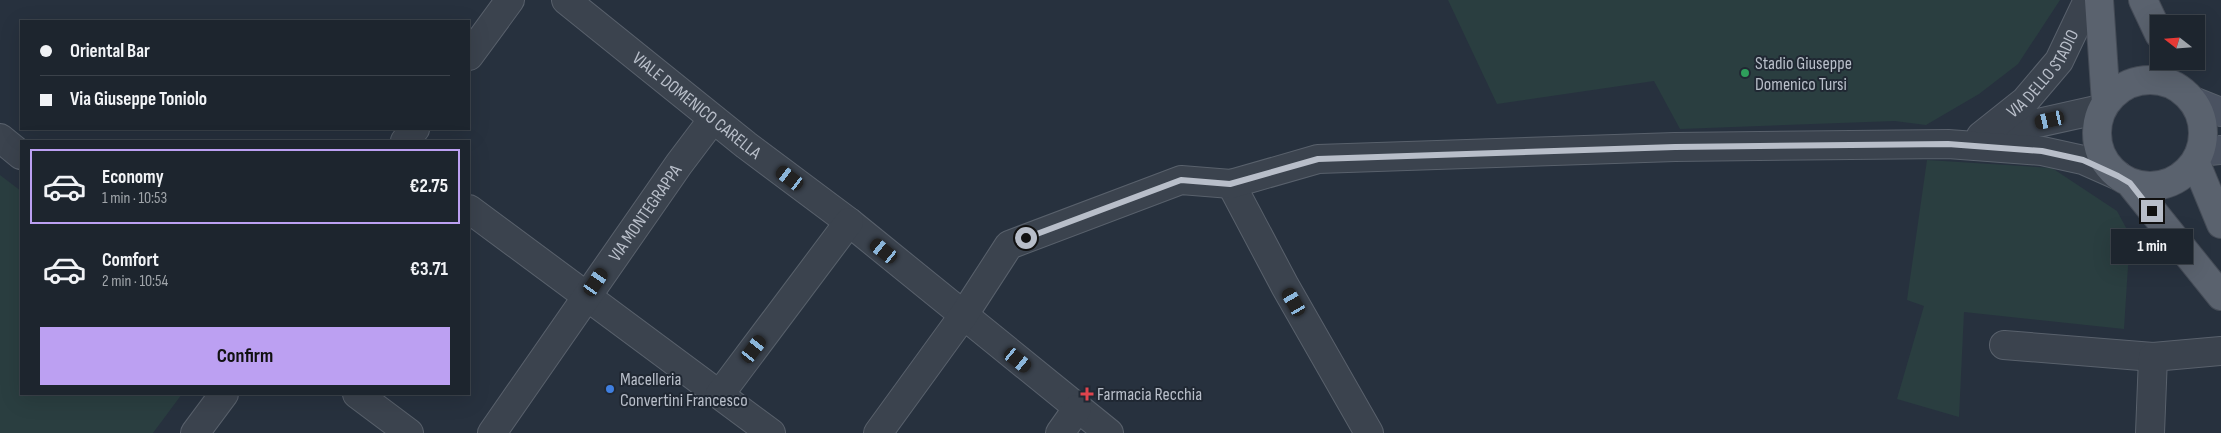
<!DOCTYPE html>
<html lang="en">
<head>
<meta charset="utf-8">
<style>
  body { margin:0; font-family:"Sofia Sans Condensed",sans-serif; background:#2a313a; color:#f1f3f6; height:100vh; display:flex; flex-direction:column; font-size:19px; white-space:nowrap }
  * { box-sizing:border-box; margin:0 }
  p { font-size:16px; color:#a0a5aa }
  .icon { flex:none; width:28px; height:28px; fill:none; stroke:currentColor; stroke-width:2; stroke-linecap:round; stroke-linejoin:round }
  .map { position:relative; flex:1; overflow:hidden }
  .sheet { position:absolute; left:20px; top:140px; width:450px; height:255px; display:flex; flex-direction:column; background:#1d252e; border-radius:0px; box-shadow:0 5px 20px #0002,0 0 0 1px #3b424a }
  .sheet>* { flex:none }
  .banner { position:absolute; left:20px; top:20px; width:450px; height:110px; border-radius:0px; box-shadow:0 5px 20px #0002,0 0 0 1px #3b424a; display:grid; align-content:center; height:110px; padding:0 20px; background:#1d252e }
  .needle { width:32px; rotate:287deg }
  .buttons { position:absolute; left:2150px; top:15px; display:grid; gap:10px }
  .buttons a { display:grid; place-items:center; width:55px; height:55px; border-radius:0px; background:#1d252e; box-shadow:0 5px 20px #0002,0 0 0 1px #3b424a; font-size:25px }
  .end { position:absolute; width:22px; height:22px; margin:-11px; border:6px solid #b8bec9; background:#111; box-shadow:0 0 0 2px #111 }
  .from { border-radius:50% }
  .bubble { position:absolute; height:35px; border-radius:0px; background:#1d252e; box-shadow:0 5px 20px #0002,0 0 0 1px #3b424a; font-size:16px; font-weight:700; line-height:35px; text-align:center }
  .car { position:absolute; width:15px; height:30px; margin:-15px -8px; border-radius:6px; box-shadow:0 0 4px 1px #0007; background:linear-gradient(#222 24%,#8ab4d8 0 40%,#222 0 76%,#8ab4d8 0 86%,#222 0) }
  .banner b { display:flex; align-items:center; gap:18px; height:48px; font-size:19px }
  .banner b+b { border-top:1px solid #3b424a }
  .banner i { width:12px; height:12px; background:#f1f3f6 }
  ul { padding:9px 0 0; list-style:none }
  li { display:flex; align-items:center; gap:15px; height:75px; margin:0 10px 8px; padding:0 10px; border:2px solid transparent; border-radius:0px }
  li div { flex:1 }
  li b { display:block; font-size:19px }
  li em { font-style:normal; font-weight:700 }
  li.current { border-color:#bca0f2 }
  li>.icon { width:45px; height:45px; stroke-width:1.5 }
  .cta { display:flex; gap:10px; margin-top:auto; padding:10px 20px }
  .cta a { flex:1; height:58px; border-radius:0px; background:#bca0f2; color:#111; font-size:20px; font-weight:700; line-height:58px; text-align:center }
  .map>svg:first-child { display:block }
  .green { fill:#2a3e40 }
  .lines { fill:none; stroke-linecap:round; stroke-linejoin:round }
  .street-casing { stroke:#59616c; stroke-width:30 }
  .secondary-casing { stroke:#59616c; stroke-width:30 }
  .primary-casing { stroke:#454c57; stroke-width:30 }
  .street { stroke:#3b434e; stroke-width:28 }
  .secondary { stroke:#4a5261; stroke-width:28 }
  .primary { stroke:#5a626e; stroke-width:28 }
  .route { stroke:#b8bec9; stroke-width:6 }
  .leisure-dot { fill:#2e9e5b; stroke:#202833; stroke-width:2 }
  .shop-dot { fill:#3f7fe0; stroke:#202833; stroke-width:2 }
  .health-dot { fill:#e0444e; stroke:#202833; stroke-width:2 }
  .labels { text-anchor:middle; dominant-baseline:central; stroke-width:4; stroke-linejoin:round; paint-order:stroke }
  .poi-label { font-size:18px; fill:#b8bec9; stroke:#202833; text-anchor:start }
  .street-label { font-size:18px; fill:#b8bec9; stroke:#202833 }
</style>
</head>
<body>
<div class="map">
<svg width="2221" height="433" viewBox="0 0 2221 433">
  <rect width="100%" height="100%" fill="#27313e"/>
  <path class="green" d="M 1448,0 L 2060,0 L 2018,64 L 1979,94 L 1926,125 L 1895,121 L 1680,129 L 1654,81 L 1497,104 Z
    M 1927,160 L 2052,168 L 2117,211 L 2130,235 L 2124,329 L 1964,312 L 1959,417 L 1897,399 L 1924,306 L 1907,300 Z
    M 0,175 L 21,191 L 21,394 L 182,394 L 153,433 L 0,433 Z"/>
  <g class="lines">
    <g class="street-casing">
      <g id="street">
        <path id="s1" d="M 566,0 L 746,145 L 849,222 L 1109,433"/>
        <path d="M 469,56 L 510,0"/>
        <path d="M 1988,134 L 2101,109"/>
        <path id="s2" d="M 1981,136 L 2025,101 L 2059,61 L 2088,0"/>
        <path d="M 0,138 L 21,155"/>
        <path d="M 405,141 L 415,129"/>
        <path d="M 1231,184 L 1285,286 L 1369,433"/>
        <path d="M 469,209 L 771,433"/>
        <path d="M 2004,345 L 2153,357"/>
        <path d="M 357,394 L 409,433"/>
        <path d="M 720,394 L 849,222"/>
        <path d="M 195,433 L 224,394"/>
        <path id="s3" d="M 492,433 L 679,164 L 713,119"/>
        <path d="M 878,433 L 963,316 L 1009,245 L 1181,180 L 1231,184 L 1318,159 L 1675,147 L 1948,144 L 2042,151 L 2083,160 L 2119,176"/>
        <path d="M 1060,433 L 1077,409"/>
        <path d="M 2150,433 L 2153,357 L 2221,351"/>
      </g>
    </g>
    <g class="secondary-casing">
      <path id="secondary" d="M 2193,101 L 2221,112
        M 2200,152 L 2221,150"/>
    </g>
    <g class="primary-casing">
      <path id="primary" d="M 2099,0 L 2106,103
        M 2143,0 L 2159,34
        M2097 133a53 53 0 1 1 106 0a53 53 0 1 1-106 0Z
        M 2195,161 L 2221,224
        M 2130,183 L 2221,296"/>
    </g>
    <use href="#street" class="street"/>
    <use href="#secondary" class="secondary"/>
    <use href="#primary" class="primary"/>
  </g>
  <g class="lines">
    <path class="route" d="M 1026,238 L 1181,180 L 1230,184 L 1318,159 L 1675,147 L 1948,144 L 2042,151 L 2083,160 L 2118,176 L 2130,183 L 2152,211"/>
  </g>
  <circle class="leisure-dot" cx="1745" cy="73" r="5"/>
  <circle class="shop-dot" cx="610" cy="389" r="5"/>
  <path class="health-dot" d="M1084.5 386.5h5v5h5v5h-5v5h-5v-5h-5v-5h5z"/>
  <g class="labels">
    <g class="poi-label">
      <text x="1755" y="63">Stadio Giuseppe<tspan x="1755" dy="21">Domenico Tursi</tspan></text>
      <text x="620" y="379">Macelleria<tspan x="620" dy="21">Convertini Francesco</tspan></text>
      <text x="1097" y="394">Farmacia Recchia</text>
    </g>
    <g class="street-label">
      <text stroke="none"><textPath href="#s2" startOffset="89">VIA DELLO STADIO</textPath></text>
      <text stroke="none"><textPath href="#s1" startOffset="168">VIALE DOMENICO CARELLA</textPath></text>
      <text stroke="none"><textPath href="#s3" startOffset="268">VIA MONTEGRAPPA</textPath></text>
    </g>
  </g>
</svg>
<div class="buttons">
<a><svg class="needle" viewBox="-14 -14 28 28"><path d="M0-13l5 13h-10z" fill="#e53935"/><path d="M0 13l5-13h-10z" fill="#a0a5aa"/></svg></a>
</div>
<i class="end from" style="left:1026px;top:238px"></i>
<i class="end" style="left:2152px;top:211px"></i>
<div class="bubble" style="left:2111px;top:229px;width:82px">1 min</div>
<i class="car" style="left:2050px;top:120px;rotate:257deg"></i>
<i class="car" style="left:790px;top:178px;rotate:307deg"></i>
<i class="car" style="left:884px;top:251px;rotate:309deg"></i>
<i class="car" style="left:596px;top:282px;rotate:35deg"></i>
<i class="car" style="left:1294px;top:302px;rotate:330deg"></i>
<i class="car" style="left:754px;top:349px;rotate:37deg"></i>
<i class="car" style="left:1018px;top:360px;rotate:129deg"></i>
<div class="banner">
<b><i class="from"></i>Oriental Bar</b>
<b><i></i>Via Giuseppe Toniolo</b>
</div>
<section class="sheet">
<ul>
<li class="current"><svg class="icon" aria-label="car" viewBox="0 0 24 24"><path d="M5 17H2v-5l4-1 3-4h7l3 4 3 1v5h-3M9 17h6M6 11h13"/><circle cx="7" cy="17" r="2"/><circle cx="17" cy="17" r="2"/></svg><div><b>Economy</b><p>1 min · 10:53</p></div><em>€2.75</em></li>
<li><svg class="icon" aria-label="car" viewBox="0 0 24 24"><path d="M5 17H2v-5l4-1 3-4h7l3 4 3 1v5h-3M9 17h6M6 11h13"/><circle cx="7" cy="17" r="2"/><circle cx="17" cy="17" r="2"/></svg><div><b>Comfort</b><p>2 min · 10:54</p></div><em>€3.71</em></li>
</ul>
<div class="cta"><a>Confirm</a></div>
</section>
</div>
</body>
</html>
